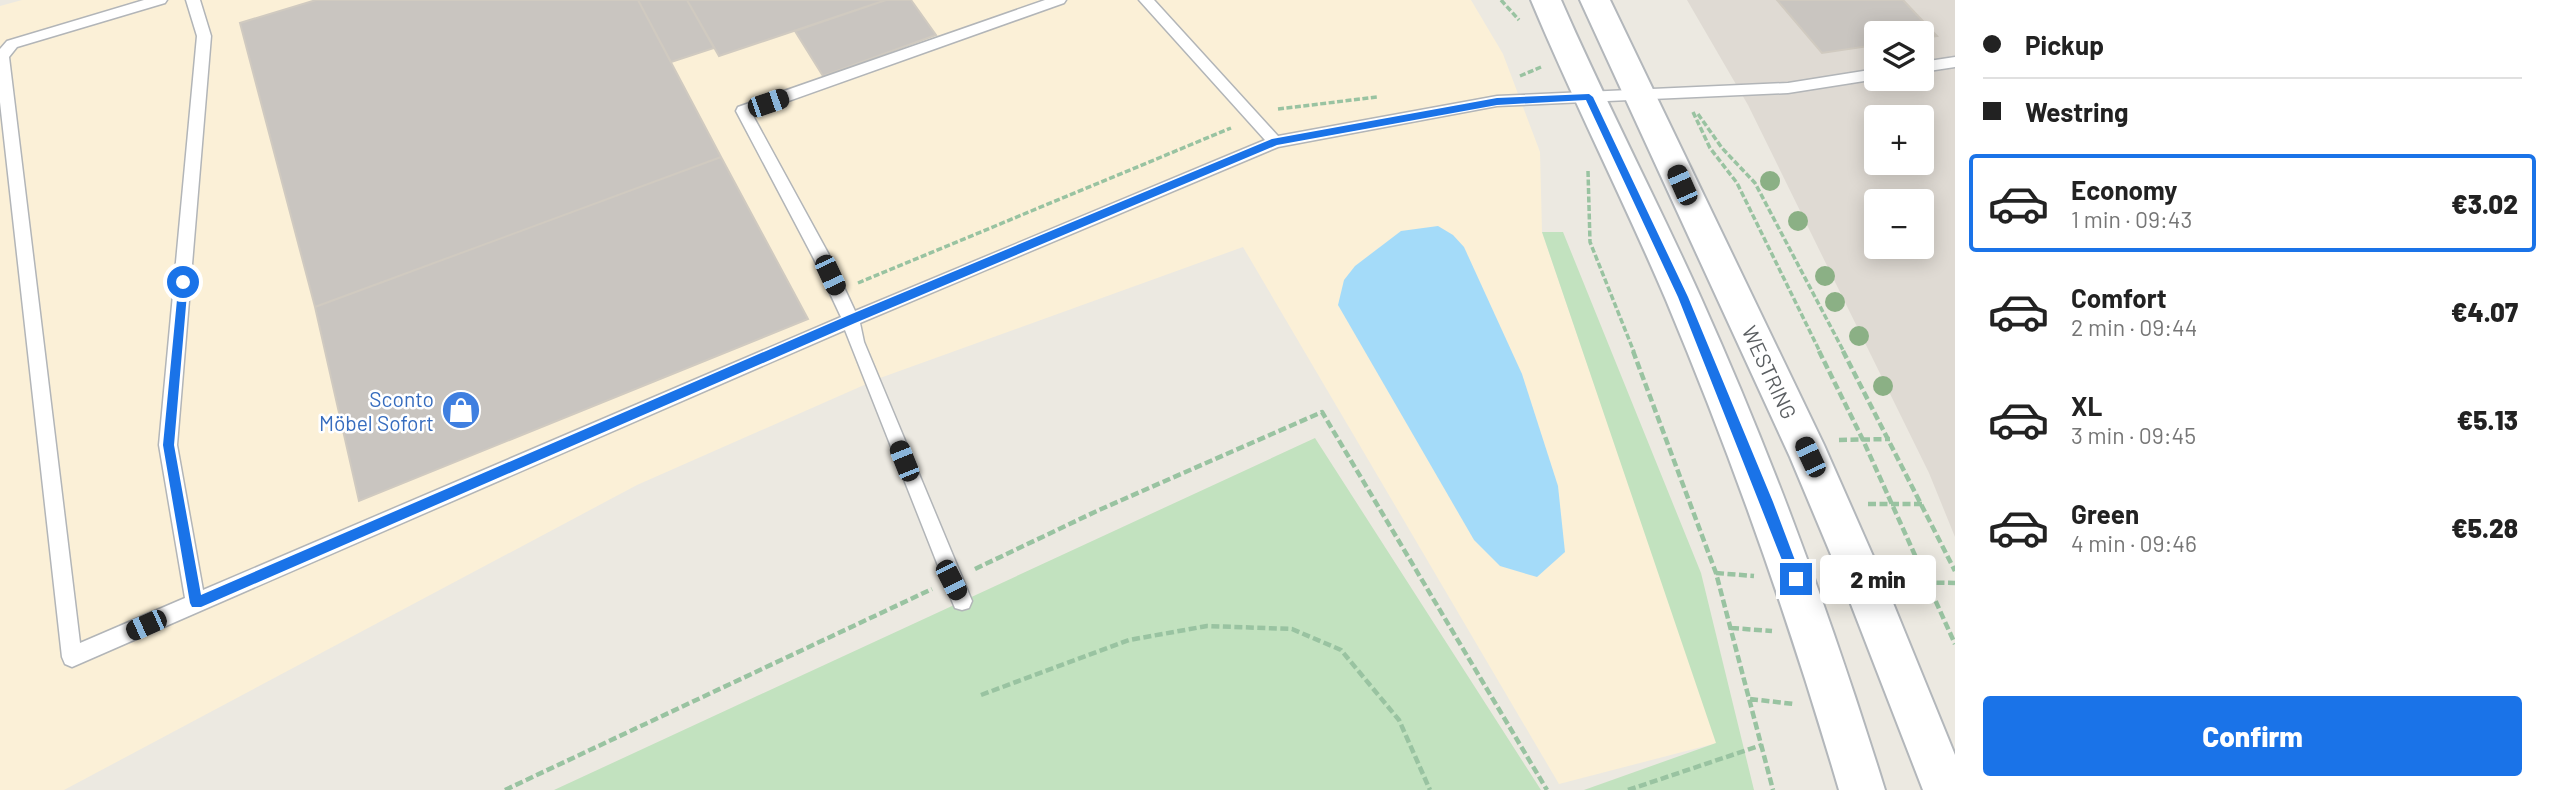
<!DOCTYPE html>
<html lang="en">
<head>
<meta charset="utf-8">
<style>
  body { margin:0; font-family:Barlow,sans-serif; background:#f6f6f6; color:#222; height:100vh; display:flex; flex-direction:column; font-size:26px; white-space:nowrap }
  * { box-sizing:border-box; margin:0 }
  p { font-size:23px; color:#767676 }
  .icon { flex:none; width:38px; height:38px; fill:none; stroke:currentColor; stroke-width:2; stroke-linecap:round; stroke-linejoin:round }
  .map { position:relative; flex:1; overflow:hidden }
  .side { display:flex; flex-direction:column; background:#fff; width:595px }
  .side>* { flex:none }
  .top-card { display:grid; align-content:center; height:154px; padding:0 28px; background:#fff }
  .buttons { position:absolute; left:1864px; top:21px; display:grid; gap:14px }
  .buttons a { display:grid; place-items:center; width:70px; height:70px; border-radius:7px; background:#fff; box-shadow:0 4px 18px #0003; font-size:35px }
  .end { position:absolute; width:32px; height:32px; margin:-16px; border:9px solid #1a73e8; background:#fff; box-shadow:0 0 0 4px #fff }
  .from { border-radius:50% }
  .bubble { position:absolute; height:49px; border-radius:7px; background:#fff; box-shadow:0 4px 18px #0003; font-size:23px; font-weight:800; line-height:49px; text-align:center }
  .car { position:absolute; width:21px; height:42px; margin:-21px -10px; border-radius:9px; box-shadow:0 0 5px 2px #0007; background:linear-gradient(#222 24%,#8ab4d8 0 40%,#222 0 76%,#8ab4d8 0 86%,#222 0) }
  .top-card b { display:flex; align-items:center; gap:24px; height:66px; font-size:26px }
  .top-card b+b { border-top:2px solid #e0e0e0 }
  .top-card i { width:18px; height:18px; background:#222 }
  ul { padding:0; list-style:none }
  li { display:flex; align-items:center; gap:21px; height:98px; margin:0 14px 10px; padding:0 14px; border:4px solid transparent; border-radius:7px }
  li div { flex:1 }
  li b { display:block; font-size:26px }
  li em { font-style:normal; font-weight:800 }
  li.on { border-color:#1a73e8 }
  li>.icon { width:63px; height:63px; stroke-width:1.5 }
  .cta { display:flex; gap:14px; margin-top:auto; padding:14px 28px }
  .cta a { flex:1; height:80px; border-radius:7px; background:#1a73e8; color:#fff; font-size:28px; font-weight:800; line-height:80px; text-align:center }
  main { display:flex; flex:1; min-height:0 }
  .map>svg:first-child { display:block }
  .commercial { fill:#fbf0d7 }
  .education { fill:#dfdad3; fill-rule:evenodd }
  .green { fill:#c2e2bf }
  .water { fill:#a4dbf9 }
  .building { fill:#c9c5c0; stroke:#d0cac0; stroke-width:2 }
  .lines { fill:none; stroke-linecap:round; stroke-linejoin:round }
  .lane-casing { stroke:#b2b5b8; stroke-width:3 }
  .secondary-casing { stroke:#b3b7bb; stroke-width:4 }
  .path-far1 { stroke:#99c3a1; stroke-width:3.5; stroke-dasharray:6 2.5; stroke-linecap:butt }
  .path { stroke:#99c3a1; stroke-width:4.5; stroke-dasharray:8 3.5; stroke-linecap:butt }
  .lane { fill:#fff; fill-rule:evenodd }
  .secondary { fill:#fff; fill-rule:evenodd }
  .tree { fill:#8bb085 }
  .route { fill:#1a73e8 }
  .labels { text-anchor:middle; dominant-baseline:central; stroke-width:5; stroke-linejoin:round; paint-order:stroke }
  .street-label { font-size:21px; fill:#5a5e61; stroke:#fff }
  .shop-label { font-size:21px; fill:#366cbe; stroke:#fff; text-anchor:end }
</style>
</head>
<body>
<main>
<div class="map">
<svg width="1955" height="790" viewBox="0 0 1955 790">
  <rect width="100%" height="100%" fill="#ece9e1"/>
  <path class="commercial" d="M 22,0 L 1471,0 L 1503,54 L 1540,152 L 1542,232 L 1717,743 L 1559,784 L 1243,247 L 880,378 L 637,485 L 64,790 L 0,790 L 0,6 Z"/>
  <path class="education" d="M 1687,0 L 1955,0 L 1955,537 L 1929,473 L 1748,105 ZM 1876,33 L 1922,33 L 1922,79 L 1876,79 ZM 1876,117 L 1922,117 L 1922,163 L 1876,163 ZM 1876,201 L 1922,201 L 1922,247 L 1876,247 Z"/>
  <path class="green" d="M 1542,232 L 1563,232 L 1701,573 L 1754,790 L 1584,790 L 1716,743 Z
    M 1315,438 L 1541,790 L 554,790 Z"/>
  <path class="water" d="M 1438,226 L 1453,235 L 1464,247 L 1522,374 L 1558,486 L 1565,552 L 1537,577 L 1500,566 L 1474,540 L 1338,305 L 1344,280 L 1355,266 L 1401,231 Z"/>
  <path class="building" d="M 316,0 L 638,0 L 721,157 L 315,307 L 240,23 Z
    M 638,0 L 687,0 L 714,48 L 671,62 Z
    M 687,0 L 886,0 L 719,56 Z
    M 886,0 L 911,0 L 936,35 L 823,76 L 795,31 Z
    M 1777,0 L 1903,0 L 1937,36 L 1922,38 L 1922,33 L 1876,33 L 1876,45 L 1822,53 Z
    M 721,157 L 808,319 L 359,501 L 315,307 Z"/>
  <g class="lines">
    <g class="lane-casing">
      <path id="lane" d="M 144,0 L 167,0 L 165,3 L 17,47 L 9,57 L 80,643 L 185,598 L 159,445 L 197,36 L 186,0 L 200,0 L 211,36 L 177,445 L 203,590 L 841,317 L 814,259 L 736,111 L 738,107 L 1045,0 L 1066,0 L 1064,3 L 752,114 L 828,253 L 855,311 L 1265,140 L 1139,0 L 1154,0 L 1278,136 L 1497,96 L 1788,83 L 1876,69 L 1877,79 L 1788,93 L 1497,106 L 1278,147 L 860,323 L 864,342 L 972,601 L 969,608 L 962,610 L 955,608 L 952,601 L 845,330 L 72,667 L 65,664 L 62,657 L 0,102 L 0,49 L 7,41 Z
        M 1955,57 L 1955,67 L 1922,72 L 1922,62 Z"/>
    </g>
    <g class="secondary-casing">
      <path id="secondary" d="M 1531,0 L 1561,0 C 1605,101 1656,198 1701,298 C 1773,458 1833,622 1885,790 L 1839,790 C 1790,623 1733,460 1666,300 C 1623,199 1573,101 1531,0 Z
        M 1580,0 L 1610,0 L 1824,445 L 1884,581 L 1955,755 L 1955,790 L 1923,790 L 1842,581 L 1790,457 Z"/>
    </g>
    <path class="path-far1" d="M 1501,0 L 1519,20
      M 1520,76 L 1541,67
      M 1278,109 L 1377,97
      M 1693,112 L 1710,148 L 1737,183 L 1820,352
      M 1698,114 L 1722,148 L 1755,183 L 1844,352
      M 1588,171 L 1590,242 L 1634,352
      M 858,283 L 1231,128"/>
    <path class="path" d="M 1633,351 L 1716,573 L 1773,790
      M 1819,351 L 1863,440 L 1955,644
      M 1843,351 L 1955,571
      M 1839,440 L 1890,439
      M 1868,504 L 1922,504
      M 975,569 L 1099,510 L 1322,412 L 1547,790
      M 1716,573 L 1754,576
      M 1902,582 L 1955,583
      M 1731,628 L 1772,631
      M 981,695 L 1129,640 L 1207,626 L 1292,629 L 1341,650 L 1399,720 L 1430,790
      M 1750,699 L 1794,704
      M 505,790 L 932,589
      M 1628,790 L 1762,745"/>
    <use href="#lane" class="lane"/>
    <use href="#secondary" class="secondary"/>
  </g>
  <g class="tree">
    <circle cx="1770" cy="181" r="10"/>
    <circle cx="1798" cy="221" r="10"/>
    <circle cx="1825" cy="276" r="10"/>
    <circle cx="1835" cy="302" r="10"/>
    <circle cx="1859" cy="336" r="10"/>
    <circle cx="1883" cy="386" r="10"/>
  </g>
  <path class="route" d="M 1589,94 L 1593,97 L 1688,297 L 1773,502 L 1802,579 L 1800,583 L 1791,583 L 1678,297 L 1586,100 L 1497,105 L 1277,145 L 855,323 L 201,607 L 192,607 L 190,603 L 163,445 L 179,279 L 186,279 L 188,282 L 174,445 L 201,595 L 847,316 L 1272,139 L 1497,98 Z"/>
  <defs>
    <g id="shop-disc" transform="scale(2.0125)"><circle r="9.5" fill="#3f7fe0" stroke="#fff"/><path d="M-5-2.5h2.3a2.7 3.5 0 0 1 5.4 0H5L5.5 6h-11ZM-1.5-2.5h3a1.5 2.3 0 0 0-3 0Z" fill="#fff"/></g>
  </defs>
  <g fill-rule="evenodd">
    <use href="#shop-disc" x="461" y="410"/>
  </g>
  <g class="labels">
    <g class="street-label">
      <text transform="translate(1770 372) rotate(65)">WESTRING</text>
    </g>
    <g class="shop-label">
      <text x="434" y="398">Sconto<tspan x="434" dy="24">Möbel Sofort</tspan></text>
    </g>
  </g>
</svg>
<div class="buttons">
<a><svg class="icon" aria-label="layers" viewBox="0 0 24 24"><path d="M12 4l9 5-9 5-9-5zM3 14l9 5 9-5"/></svg></a>
<a>+</a>
<a>−</a>
</div>
<i class="end from" style="left:183px;top:282px"></i>
<i class="end" style="left:1796px;top:579px"></i>
<div class="bubble" style="left:1820px;top:555px;width:116px">2 min</div>
<i class="car" style="left:768px;top:103px;rotate:71deg"></i>
<i class="car" style="left:1682px;top:185px;rotate:336deg"></i>
<i class="car" style="left:830px;top:275px;rotate:155deg"></i>
<i class="car" style="left:1810px;top:457px;rotate:335deg"></i>
<i class="car" style="left:904px;top:461px;rotate:338deg"></i>
<i class="car" style="left:951px;top:580px;rotate:153deg"></i>
<i class="car" style="left:146px;top:625px;rotate:246deg"></i>
</div>
<section class="side">
<div class="top-card">
<b><i class="from"></i>Pickup</b>
<b><i></i>Westring</b>
</div>
<ul>
<li class="on"><svg class="icon" aria-label="car" viewBox="0 0 24 24"><path d="M5 17H2v-5l4-1 3-4h7l3 4 3 1v5h-3M9 17h6M6 11h13"/><circle cx="7" cy="17" r="2"/><circle cx="17" cy="17" r="2"/></svg><div><b>Economy</b><p>1 min · 09:43</p></div><em>€3.02</em></li>
<li><svg class="icon" aria-label="car" viewBox="0 0 24 24"><path d="M5 17H2v-5l4-1 3-4h7l3 4 3 1v5h-3M9 17h6M6 11h13"/><circle cx="7" cy="17" r="2"/><circle cx="17" cy="17" r="2"/></svg><div><b>Comfort</b><p>2 min · 09:44</p></div><em>€4.07</em></li>
<li><svg class="icon" aria-label="car" viewBox="0 0 24 24"><path d="M5 17H2v-5l4-1 3-4h7l3 4 3 1v5h-3M9 17h6M6 11h13"/><circle cx="7" cy="17" r="2"/><circle cx="17" cy="17" r="2"/></svg><div><b>XL</b><p>3 min · 09:45</p></div><em>€5.13</em></li>
<li><svg class="icon" aria-label="car" viewBox="0 0 24 24"><path d="M5 17H2v-5l4-1 3-4h7l3 4 3 1v5h-3M9 17h6M6 11h13"/><circle cx="7" cy="17" r="2"/><circle cx="17" cy="17" r="2"/></svg><div><b>Green</b><p>4 min · 09:46</p></div><em>€5.28</em></li>
</ul>
<div class="cta"><a>Confirm</a></div>
</section>
</main>
</body>
</html>
